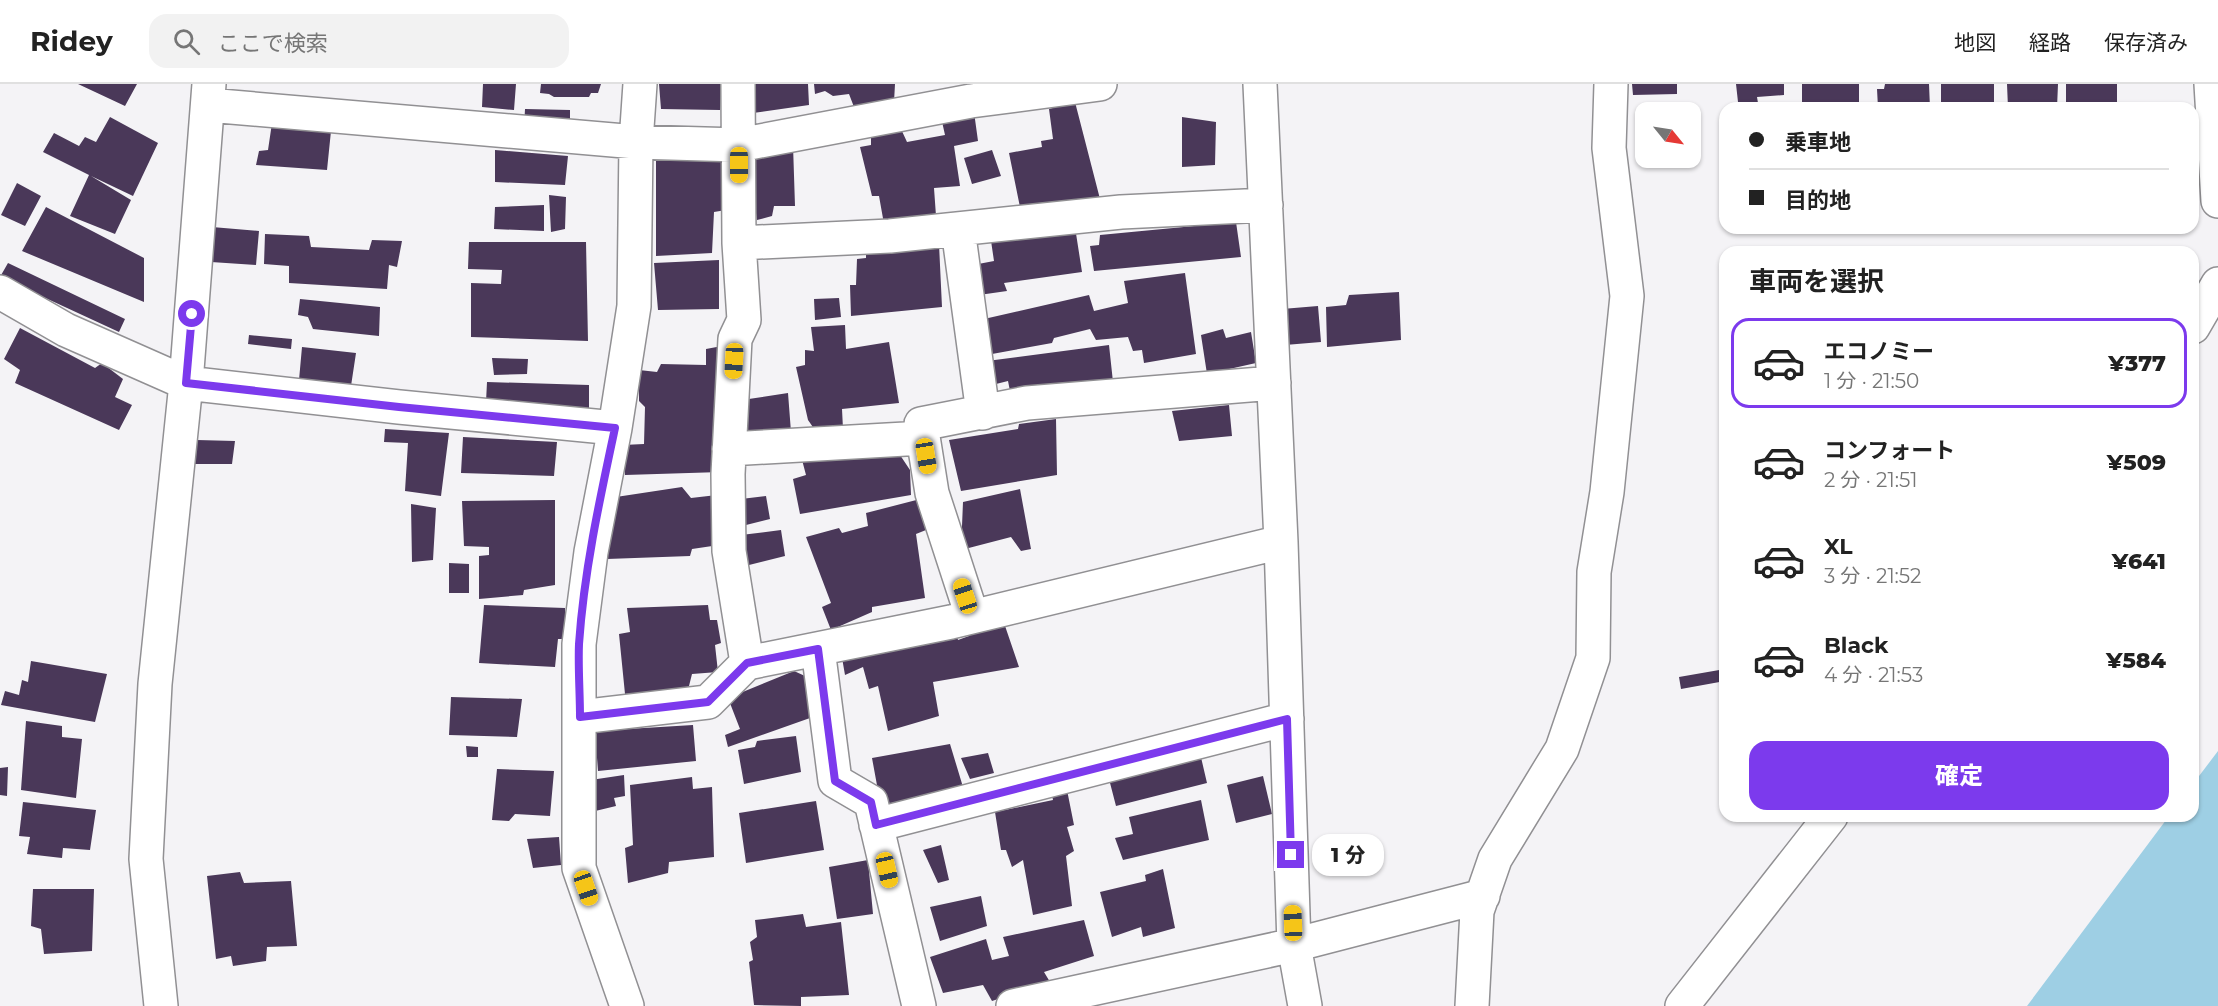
<!DOCTYPE html>
<html lang="ja">
<head>
<meta charset="utf-8">
<style>
  body { margin:0; font-family:Montserrat,"Noto Sans JP",sans-serif; background:#f2f2f2; color:#222; height:100vh; display:flex; flex-direction:column; font-size:22px; white-space:nowrap }
  * { box-sizing:border-box; margin:0 }
  p { font-size:20px; color:#767676 }
  .icon { flex:none; width:33px; height:33px; fill:none; stroke:currentColor; stroke-width:2; stroke-linecap:round; stroke-linejoin:round }
  .map { position:relative; flex:1; overflow:hidden }
  .drawer { position:absolute; left:1719px; top:162px; width:480px; height:576px; display:flex; flex-direction:column; background:#fff; border-radius:18px; box-shadow:0 2px 4px #0004 }
  .drawer>* { flex:none }
  .hud { position:absolute; left:1719px; top:18px; width:480px; height:132px; border-radius:18px; box-shadow:0 2px 4px #0004; display:grid; align-content:center; height:132px; padding:0 30px; background:#fff }
  .needle { width:39px; rotate:120deg }
  .buttons { position:absolute; left:1635px; top:18px; display:grid; gap:12px }
  .buttons a { display:grid; place-items:center; width:66px; height:66px; border-radius:12px; background:#fff; box-shadow:0 2px 4px #0004; font-size:30px }
  .end { position:absolute; width:27px; height:27px; margin:-14px; border:8px solid #7c3aed; background:#fff; box-shadow:0 0 0 3px #fff }
  .from { border-radius:50% }
  .bubble { position:absolute; height:42px; border-radius:18px; background:#fff; box-shadow:0 2px 4px #0004; font-size:20px; font-weight:800; line-height:42px; text-align:center }
  .car { position:absolute; width:18px; height:36px; margin:-18px -9px; border-radius:8px; box-shadow:0 0 4px 2px #0007; background:linear-gradient(#f5c518 24%,#345 0 40%,#f5c518 0 76%,#345 0 86%,#f5c518 0) }
  .hud b { display:flex; align-items:center; gap:21px; height:57px; font-size:22px }
  .hud b+b { border-top:2px solid #e0e0e0 }
  .hud i { width:15px; height:15px; background:#222 }
  ul { padding:0; list-style:none }
  li { display:flex; align-items:center; gap:18px; height:90px; margin:0 12px 9px; padding:0 18px; border:3px solid transparent; border-radius:18px }
  li div { flex:1 }
  li b { display:block; font-size:22px }
  li em { font-style:normal; font-weight:800 }
  li.active { border-color:#7c3aed }
  li>.icon { width:54px; height:54px; stroke-width:1.5 }
  h2 { padding:0 30px; font-size:27px; line-height:72px }
  .button { display:flex; gap:12px; margin-top:auto; padding:12px 30px }
  .button a { flex:1; height:69px; border-radius:18px; background:#7c3aed; color:#fff; font-size:24px; font-weight:800; line-height:69px; text-align:center }
  header { display:flex; align-items:center; gap:36px; box-sizing:border-box; height:84px; padding:0 30px; background:#fff; border-bottom:2px solid #e0e0e0 }
  header strong { font-size:28px }
  nav { display:flex; gap:33px; margin-inline-start:auto; font-size:21px }
  .search { width:420px; height:54px; background:#f2f2f2; display:flex; align-items:center; gap:15px; box-sizing:border-box; padding:0 21px; border-radius:18px; color:#767676; font-size:22px }
  .map>svg:first-child { display:block }
  .water { fill:#9ecfe4 }
  .building { fill:#4a3859 }
  .lines { fill:none; stroke-linecap:round; stroke-linejoin:round }
  .minor-casing { stroke:#919093; stroke-width:36 }
  .minor { stroke:#fff; stroke-width:33 }
  .route { stroke:#7c3aed; stroke-width:8 }
</style>
</head>
<body>
<header>
<strong>Ridey</strong>
<div class="search"><svg class="icon" aria-label="search" viewBox="0 0 24 24"><circle cx="10" cy="10" r="6"/><path d="M15 15l6 6"/></svg>ここで検索</div>
<nav><a>地図</a><a>経路</a><a>保存済み</a></nav>
</header>
<div class="map">
<svg width="2218" height="922" viewBox="0 0 2218 922">
  <rect width="100%" height="100%" fill="#f4f3f6"/>
  <path class="water" d="M 2218,667 L 2218,922 L 2027,922 L 2169,732 L 2193,732 L 2193,700 Z"/>
  <path class="building" d="M 78,0 L 137,0 L 125,22 Z
    M 483,0 L 516,0 L 514,26 L 482,23 Z
    M 541,0 L 601,0 L 598,9 L 591,9 L 589,13 L 554,13 L 549,10 L 540,9 Z
    M 659,0 L 721,0 L 720,26 L 661,25 Z
    M 749,0 L 808,0 L 809,21 L 753,29 Z
    M 814,0 L 895,0 L 894,18 L 854,23 L 849,10 L 833,12 L 825,7 L 815,10 Z
    M 1632,0 L 1677,0 L 1677,10 L 1633,11 Z
    M 1736,0 L 1784,0 L 1784,11 L 1757,13 L 1758,19 L 1738,18 Z
    M 1802,0 L 1859,0 L 1859,23 L 1802,21 Z
    M 1885,0 L 1929,0 L 1930,24 L 1878,24 L 1877,5 L 1884,5 Z
    M 1941,0 L 1994,0 L 1994,24 L 1941,24 Z
    M 2007,0 L 2058,0 L 2057,24 L 2008,24 Z
    M 2066,0 L 2117,0 L 2117,24 L 2066,24 Z
    M 1075,18 L 1100,115 L 1021,128 L 1009,69 L 1042,63 L 1041,57 L 1053,55 L 1049,25 Z
    M 525,25 L 570,26 L 570,46 L 524,44 Z
    M 974,28 L 978,57 L 954,62 L 960,102 L 934,104 L 936,132 L 884,140 L 879,112 L 872,112 L 860,63 L 871,61 L 871,48 L 901,45 L 907,58 L 945,51 L 941,33 Z
    M 110,33 L 158,59 L 133,112 L 91,92 L 131,116 L 115,150 L 70,132 L 89,91 L 43,68 L 54,49 L 79,62 L 85,53 L 96,58 Z
    M 1182,33 L 1216,38 L 1215,81 L 1182,83 Z
    M 272,39 L 331,47 L 327,86 L 256,81 L 259,67 L 268,66 Z
    M 793,61 L 795,122 L 774,122 L 772,132 L 757,136 L 748,73 Z
    M 495,66 L 568,72 L 565,101 L 495,98 Z
    M 992,66 L 1001,92 L 972,100 L 964,74 Z
    M 731,67 L 732,125 L 714,128 L 712,169 L 656,172 L 656,74 Z
    M 17,99 L 41,112 L 25,142 L 1,131 Z
    M 549,111 L 566,113 L 565,145 L 551,148 Z
    M 544,121 L 544,147 L 494,145 L 495,123 Z
    M 46,123 L 144,174 L 144,218 L 22,167 Z
    M 1236,138 L 1241,173 L 1094,187 L 1090,162 L 1099,161 L 1100,151 Z
    M 212,143 L 259,147 L 256,181 L 211,178 Z
    M 1075,143 L 1082,188 L 1004,199 L 1007,207 L 979,211 L 973,181 L 994,177 L 990,150 Z
    M 265,150 L 309,152 L 311,163 L 369,166 L 372,156 L 402,157 L 397,183 L 389,181 L 387,205 L 289,199 L 289,182 L 264,180 Z
    M 469,158 L 586,158 L 588,257 L 471,253 L 471,199 L 501,200 L 502,186 L 468,185 Z
    M 866,158 L 939,160 L 942,223 L 851,232 L 850,201 L 856,201 L 857,175 L 866,174 Z
    M 719,176 L 719,225 L 658,226 L 654,179 Z
    M 8,179 L 125,235 L 119,248 L 0,193 Z
    M 1185,189 L 1196,270 L 1144,279 L 1142,266 L 1133,267 L 1128,253 L 1096,256 L 1090,245 L 1054,254 L 1052,259 L 992,270 L 984,235 L 1089,211 L 1094,227 L 1128,219 L 1124,197 Z
    M 1399,208 L 1401,256 L 1327,263 L 1326,223 L 1346,221 L 1349,211 Z
    M 839,214 L 841,233 L 815,236 L 814,215 Z
    M 300,215 L 380,223 L 379,252 L 313,245 L 308,233 L 298,231 Z
    M 1318,222 L 1321,258 L 1285,261 L 1282,225 Z
    M 845,241 L 846,265 L 889,258 L 899,319 L 842,325 L 843,345 L 817,349 L 808,336 L 796,283 L 805,281 L 805,266 L 814,267 L 811,243 Z
    M 20,244 L 95,284 L 102,279 L 123,295 L 115,313 L 132,321 L 119,346 L 15,299 L 20,286 L 4,275 Z
    M 1223,245 L 1226,254 L 1251,248 L 1256,279 L 1207,290 L 1201,251 Z
    M 249,251 L 292,255 L 291,265 L 248,260 Z
    M 1109,261 L 1113,298 L 1011,312 L 1008,297 L 996,300 L 987,277 Z
    M 722,262 L 721,388 L 625,391 L 623,361 L 644,360 L 645,323 L 639,317 L 639,286 L 657,288 L 661,280 L 706,281 L 706,265 Z
    M 302,263 L 356,269 L 351,302 L 299,296 Z
    M 492,274 L 528,275 L 527,290 L 494,291 Z
    M 487,298 L 589,301 L 589,325 L 495,325 L 486,318 Z
    M 788,309 L 791,348 L 748,353 L 742,316 Z
    M 1229,321 L 1232,352 L 1179,357 L 1172,327 Z
    M 1056,335 L 1057,391 L 961,407 L 949,356 L 1018,345 L 1019,340 Z
    M 385,345 L 449,349 L 441,412 L 405,407 L 408,359 L 384,358 Z
    M 463,353 L 557,358 L 554,392 L 461,389 Z
    M 197,356 L 235,357 L 232,380 L 194,380 Z
    M 894,362 L 910,386 L 911,411 L 800,430 L 793,395 L 806,391 L 801,372 Z
    M 1719,381 L 1725,381 L 1725,397 L 1721,397 Z
    M 682,403 L 691,414 L 717,411 L 719,461 L 692,465 L 690,472 L 607,475 L 597,455 L 616,413 Z
    M 1020,405 L 1031,465 L 1021,467 L 1011,453 L 961,466 L 963,418 Z
    M 766,412 L 770,435 L 742,442 L 741,415 Z
    M 928,413 L 931,444 L 916,450 L 925,514 L 872,523 L 872,528 L 831,546 L 822,523 L 831,519 L 806,453 L 839,444 L 842,449 L 868,442 L 866,429 Z
    M 555,416 L 555,501 L 524,506 L 523,511 L 479,515 L 479,472 L 489,471 L 489,463 L 464,462 L 462,417 Z
    M 411,420 L 436,424 L 433,476 L 412,478 Z
    M 781,446 L 785,472 L 749,481 L 741,451 Z
    M 449,479 L 469,480 L 469,509 L 449,509 Z
    M 484,521 L 565,524 L 565,555 L 558,555 L 555,583 L 479,579 Z
    M 708,521 L 710,536 L 717,536 L 721,559 L 715,561 L 718,588 L 692,590 L 688,606 L 625,610 L 619,550 L 630,548 L 627,524 Z
    M 1003,536 L 1019,583 L 933,598 L 939,632 L 888,647 L 878,602 L 869,605 L 863,583 L 845,591 L 841,568 L 955,545 L 958,556 L 969,552 L 970,541 Z
    M 31,577 L 107,590 L 95,638 L 1,621 L 5,607 L 19,611 L 22,596 L 28,598 Z
    M 1725,585 L 1725,597 L 1681,605 L 1679,593 Z
    M 794,587 L 805,592 L 810,634 L 728,663 L 725,651 L 740,645 L 728,614 Z
    M 451,613 L 522,615 L 517,653 L 449,651 Z
    M 26,637 L 62,642 L 62,653 L 82,655 L 76,714 L 21,706 Z
    M 693,641 L 696,677 L 598,687 L 595,647 Z
    M 796,652 L 801,688 L 744,700 L 738,666 L 755,663 L 757,657 Z
    M 950,660 L 963,703 L 881,723 L 872,674 Z
    M 466,662 L 478,663 L 478,673 L 467,673 Z
    M 988,669 L 994,689 L 970,695 L 961,674 Z
    M 1200,669 L 1207,699 L 1116,722 L 1109,695 Z
    M 8,683 L 7,712 L 0,711 L 0,684 Z
    M 497,685 L 554,687 L 550,732 L 515,730 L 509,737 L 492,736 Z
    M 624,691 L 625,712 L 614,714 L 616,722 L 587,729 L 584,697 Z
    M 1263,692 L 1272,730 L 1236,739 L 1227,701 Z
    M 692,693 L 693,705 L 712,703 L 714,773 L 669,778 L 668,789 L 628,799 L 625,764 L 633,761 L 630,701 Z
    M 1066,701 L 1074,741 L 1067,743 L 1074,767 L 1066,772 L 1072,822 L 1033,831 L 1023,776 L 1012,783 L 1006,766 L 1001,766 L 995,728 L 1053,716 L 1051,707 Z
    M 1201,716 L 1209,756 L 1123,776 L 1115,754 L 1133,750 L 1129,733 Z
    M 816,717 L 824,766 L 746,779 L 739,729 Z
    M 23,718 L 96,726 L 90,766 L 63,764 L 62,774 L 27,770 L 30,753 L 19,752 Z
    M 559,753 L 561,781 L 533,784 L 527,755 Z
    M 941,761 L 949,796 L 938,799 L 923,766 Z
    M 868,776 L 873,830 L 837,835 L 829,783 Z
    M 1163,785 L 1175,844 L 1143,853 L 1141,843 L 1112,853 L 1100,808 L 1146,797 L 1145,791 Z
    M 240,788 L 244,799 L 291,797 L 297,862 L 267,863 L 266,877 L 233,882 L 231,872 L 216,875 L 207,792 Z
    M 33,805 L 94,805 L 92,867 L 44,870 L 41,845 L 31,842 Z
    M 981,812 L 987,842 L 940,857 L 930,823 Z
    M 803,830 L 806,843 L 841,838 L 849,911 L 801,913 L 801,922 L 754,921 L 749,878 L 753,876 L 750,858 L 757,853 L 755,836 Z
    M 1084,836 L 1094,872 L 1044,888 L 1050,898 L 992,917 L 983,901 L 943,909 L 930,873 L 986,855 L 992,876 L 1009,872 L 1003,853 Z"/>
  <g class="lines">
    <g class="minor-casing">
      <path id="minor" d="M 738,0 L 739,159 L 744,236 L 735,255 L 728,390 L 729,467 L 747,579
        M 1260,0 L 1281,458 L 1294,861 L 1305,922
        M 2211,0 L 2218,117
        M 208,21 L 636,58 L 739,61 L 971,17 L 1100,0
        M 958,145 L 983,329
        M 739,159 L 890,152 L 1121,128 L 1266,121
        M 0,208 L 66,246 L 186,299 L 399,323 L 615,344
        M 2193,243 L 2218,200
        M 729,365 L 923,354
        M 972,532 L 932,409 L 921,340 L 1027,319 L 1274,299
        M 818,565 L 835,697 L 871,718 L 919,922
        M 580,633 L 708,618 L 747,579 L 951,538 L 1281,458
        M 876,741 L 1287,635
        M 161,922 L 146,775 L 155,600 L 186,299 L 209,0
        M 627,922 L 579,784 L 579,560 L 591,468 L 615,344 L 634,222 L 636,58 L 640,0
        M 1013,922 L 1294,861 L 1483,812
        M 1472,922 L 1477,827 L 1495,775 L 1562,665 L 1593,574 L 1594,488 L 1607,408 L 1627,212 L 1609,64 L 1611,0
        M 1682,922 L 1831,732"/>
    </g>
    <use href="#minor" class="minor"/>
  </g>
  <g class="lines">
    <path class="route" d="M 192,230 L 186,299 L 399,323 L 615,344 C 600,414 584,487 579,560 C 578,584 580,609 580,633 L 708,618 L 747,579 L 818,565 L 835,697 L 871,718 L 876,741 L 1287,635 L 1291,771"/>
  </g>
</svg>
<div class="buttons">
<a><svg class="needle" viewBox="-14 -14 28 28"><path d="M0-13l5 13h-10z" fill="#e53935"/><path d="M0 13l5-13h-10z" fill="#767676"/></svg></a>
</div>
<i class="end from" style="left:192px;top:230px"></i>
<i class="end" style="left:1291px;top:771px"></i>
<div class="bubble" style="left:1312px;top:750px;width:72px">1 分</div>
<i class="car" style="left:739px;top:81px;rotate:180deg"></i>
<i class="car" style="left:734px;top:277px;rotate:183deg"></i>
<i class="car" style="left:926px;top:372px;rotate:171deg"></i>
<i class="car" style="left:965px;top:512px;rotate:342deg"></i>
<i class="car" style="left:887px;top:786px;rotate:167deg"></i>
<i class="car" style="left:586px;top:804px;rotate:161deg"></i>
<i class="car" style="left:1293px;top:839px;rotate:358deg"></i>
<div class="hud">
<b><i class="from"></i>乗車地</b>
<b><i></i>目的地</b>
</div>
<section class="drawer">
<h2>車両を選択</h2>
<ul>
<li class="active"><svg class="icon" aria-label="car" viewBox="0 0 24 24"><path d="M5 17H2v-5l4-1 3-4h7l3 4 3 1v5h-3M9 17h6M6 11h13"/><circle cx="7" cy="17" r="2"/><circle cx="17" cy="17" r="2"/></svg><div><b>エコノミー</b><p>1 分 · 21:50</p></div><em>¥377</em></li>
<li><svg class="icon" aria-label="car" viewBox="0 0 24 24"><path d="M5 17H2v-5l4-1 3-4h7l3 4 3 1v5h-3M9 17h6M6 11h13"/><circle cx="7" cy="17" r="2"/><circle cx="17" cy="17" r="2"/></svg><div><b>コンフォート</b><p>2 分 · 21:51</p></div><em>¥509</em></li>
<li><svg class="icon" aria-label="car" viewBox="0 0 24 24"><path d="M5 17H2v-5l4-1 3-4h7l3 4 3 1v5h-3M9 17h6M6 11h13"/><circle cx="7" cy="17" r="2"/><circle cx="17" cy="17" r="2"/></svg><div><b>XL</b><p>3 分 · 21:52</p></div><em>¥641</em></li>
<li><svg class="icon" aria-label="car" viewBox="0 0 24 24"><path d="M5 17H2v-5l4-1 3-4h7l3 4 3 1v5h-3M9 17h6M6 11h13"/><circle cx="7" cy="17" r="2"/><circle cx="17" cy="17" r="2"/></svg><div><b>Black</b><p>4 分 · 21:53</p></div><em>¥584</em></li>
</ul>
<div class="button"><a>確定</a></div>
</section>
</div>
</body>
</html>
